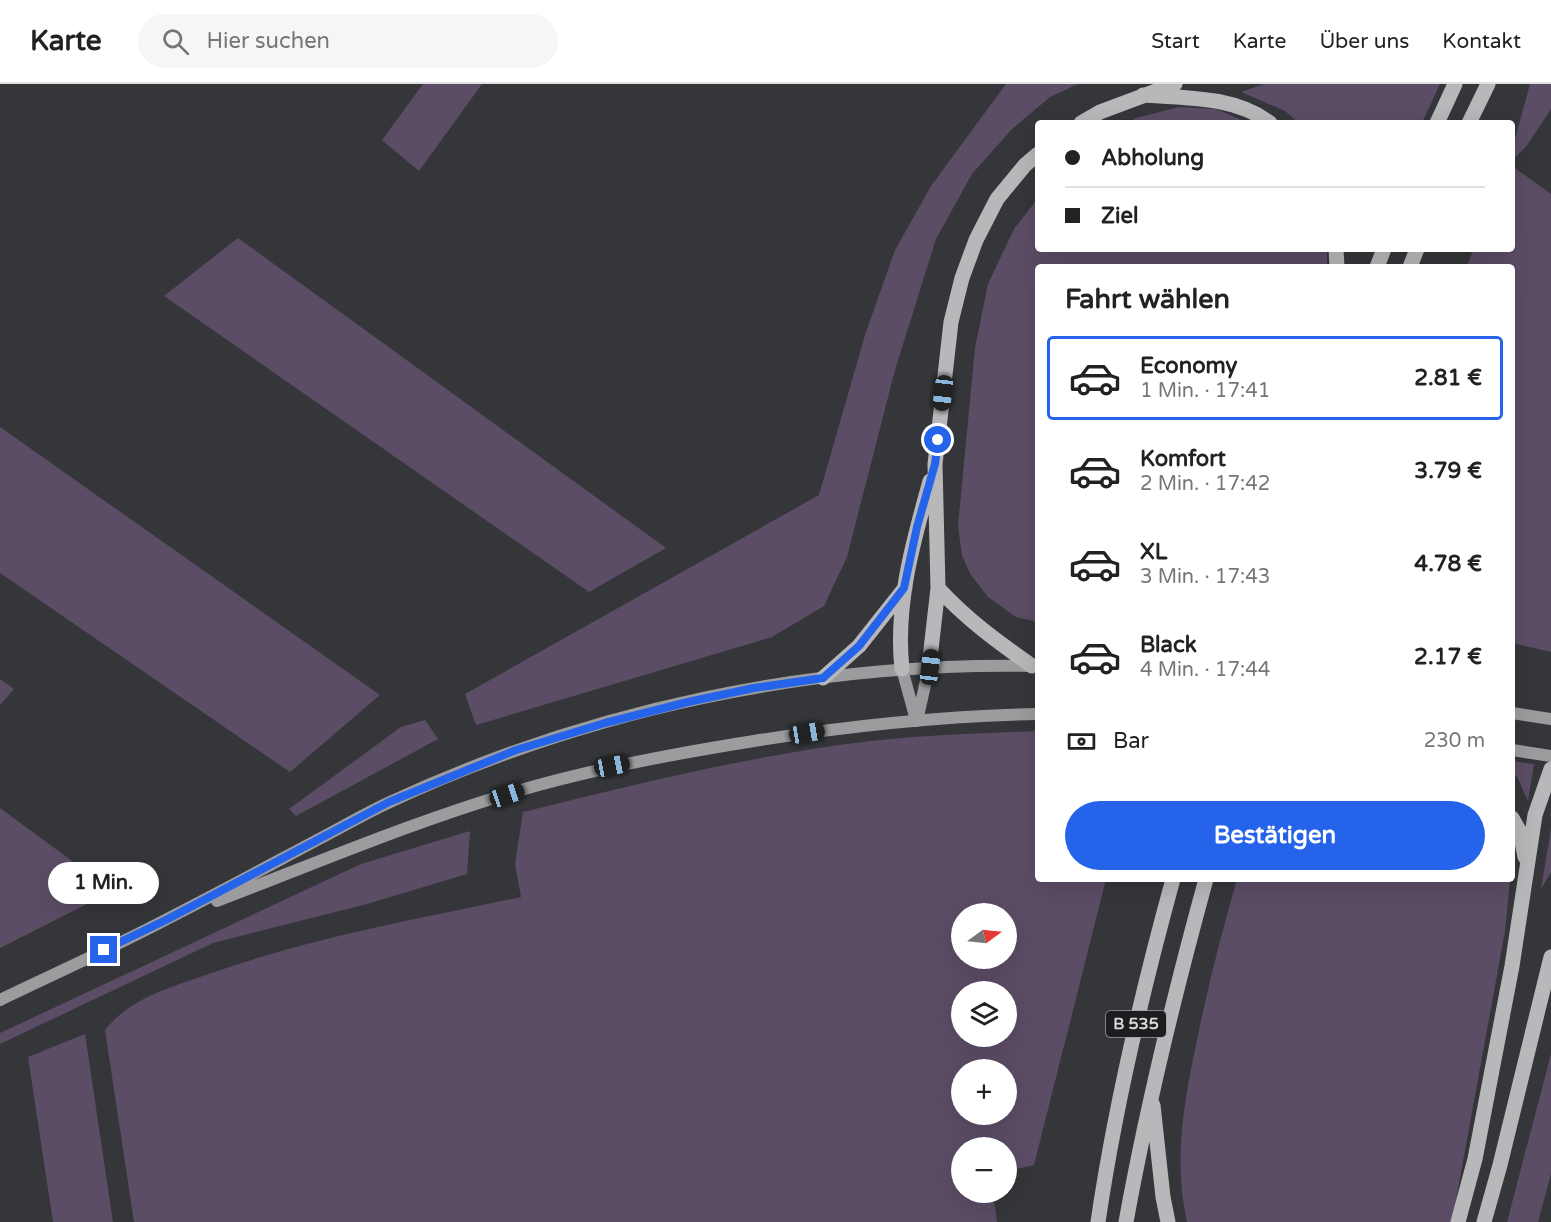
<!DOCTYPE html>
<html lang="de">
<head>
<meta charset="utf-8">
<style>
  body { margin:0; font-family:"Varela Round",sans-serif; background:#f6f6f6; color:#222; height:100vh; display:flex; flex-direction:column; font-size:22px; white-space:nowrap }
  * { box-sizing:border-box; margin:0 }
  p { font-size:20px; color:#767676 }
  .icon { flex:none; width:33px; height:33px; fill:none; stroke:currentColor; stroke-width:2; stroke-linecap:round; stroke-linejoin:round }
  .map { position:relative; flex:1; overflow:hidden }
  .panel { position:absolute; left:1035px; top:180px; width:480px; height:618px; display:flex; flex-direction:column; background:#fff; border-radius:6px; box-shadow:0 6px 24px #0002 }
  .panel>* { flex:none }
  .hud { position:absolute; left:1035px; top:36px; width:480px; height:132px; border-radius:6px; box-shadow:0 6px 24px #0002; display:grid; align-content:center; height:132px; padding:0 30px; background:#fff }
  .needle { width:39px; rotate:75deg }
  .tools { position:absolute; left:951px; top:819px; display:grid; gap:12px }
  .tools a { display:grid; place-items:center; width:66px; height:66px; border-radius:50%; background:#fff; box-shadow:0 6px 24px #0002; font-size:30px }
  .end { position:absolute; width:27px; height:27px; margin:-14px; border:8px solid #2563eb; background:#fff; box-shadow:0 0 0 3px #fff }
  .from { border-radius:50% }
  .bubble { position:absolute; height:42px; border-radius:21px; background:#fff; box-shadow:0 6px 24px #0002; font-size:20px; font-weight:700; line-height:42px; text-align:center }
  .car { position:absolute; width:18px; height:36px; margin:-18px -9px; border-radius:8px; box-shadow:0 0 4px 2px #0007; background:linear-gradient(#222 24%,#8ab4d8 0 40%,#222 0 76%,#8ab4d8 0 86%,#222 0) }
  .hud b { display:flex; align-items:center; gap:21px; height:57px; font-size:22px }
  .hud b+b { border-top:2px solid #e0e0e0 }
  .hud i { width:15px; height:15px; background:#222 }
  ul { padding:0; list-style:none }
  li { display:flex; align-items:center; gap:18px; height:84px; margin:0 12px 9px; padding:0 18px; border:3px solid transparent; border-radius:6px }
  li div { flex:1 }
  li b { display:block; font-size:22px }
  li em { font-style:normal; font-weight:700 }
  li.current { border-color:#2563eb }
  li>.icon { width:54px; height:54px; stroke-width:1.5 }
  h2 { padding:0 30px; font-size:27px; line-height:72px }
  .pay { display:flex; align-items:center; gap:15px; height:66px; padding:0 30px; font-size:22px }
  .pay p { margin-inline-start:auto }
  .cta { display:flex; gap:12px; margin-top:auto; padding:12px 30px }
  .cta a { flex:1; height:69px; border-radius:36px; background:#2563eb; color:#fff; font-size:24px; font-weight:700; line-height:69px; text-align:center }
  header { display:flex; align-items:center; gap:36px; box-sizing:border-box; height:84px; padding:0 30px; background:#fff; border-bottom:2px solid #e0e0e0 }
  header strong { font-size:28px }
  nav { display:flex; gap:33px; margin-inline-start:auto; font-size:21px }
  .search { width:420px; height:54px; background:#f6f6f6; display:flex; align-items:center; gap:15px; box-sizing:border-box; padding:0 21px; border-radius:33px; color:#767676; font-size:22px }
  .map>svg:first-child { display:block }
  .green { fill:#5b4d65; fill-rule:evenodd }
  .lines { fill:none; stroke-linecap:round; stroke-linejoin:round }
  .secondary { stroke:#9c9c9e; stroke-width:12 }
  .primary { stroke:#b8b8bb; stroke-width:15 }
  .route { stroke:#2563eb; stroke-width:8 }
  .labels { text-anchor:middle; dominant-baseline:central; stroke-width:5; stroke-linejoin:round; paint-order:stroke }
  .shield { fill:#1d1d1f; stroke:#9fa0a2; stroke-width:1.5 }
  .shield-label { font-size:16px; font-weight:bold; fill:#d7d8da }
</style>
</head>
<body>
<header>
<strong>Karte</strong>
<div class="search"><svg class="icon" aria-label="search" viewBox="0 0 24 24"><circle cx="10" cy="10" r="6"/><path d="M15 15l6 6"/></svg>Hier suchen</div>
<nav><a>Start</a><a>Karte</a><a>Über uns</a><a>Kontakt</a></nav>
</header>
<div class="map">
<svg width="1551" height="1138" viewBox="0 0 1551 1138">
  <rect width="100%" height="100%" fill="#343639"/>
  <path class="green" d="M 423,0 L 482,0 L 419,87 L 382,56 Z
    M 1006,0 L 1078,0 L 1050,13 L 1011,46 L 972,90 L 936,155 L 895,286 L 847,473 L 824,522 L 772,553 L 476,641 L 465,610 L 819,411 L 865,251 L 895,166 L 931,102 Z
    M 1264,0 L 1440,0 L 1422,39 L 1299,39 L 1285,27 L 1241,8 Z
    M 1530,0 L 1551,0 L 1551,25 L 1526,63 L 1512,76 L 1512,66 Z
    M 1179,23 L 1216,25 L 1249,39 L 1128,39 L 1136,34 Z
    M 1512,82 L 1551,110 L 1551,568 L 1512,559 L 1512,183 L 1466,183 L 1474,165 L 1512,165 Z
    M 1038,114 L 1038,165 L 1327,165 L 1327,183 L 1038,183 L 1038,538 L 1016,533 L 988,513 L 971,491 L 962,472 L 958,442 L 975,264 L 988,200 L 1014,145 Z
    M 238,154 L 666,464 L 589,508 L 164,212 Z
    M 0,343 L 380,611 L 290,688 L 0,489 Z
    M 0,595 L 14,605 L 0,621 Z
    M 425,636 L 438,655 L 296,732 L 289,725 L 401,643 Z
    M 1038,647 L 1038,795 L 1106,795 L 1034,1081 L 1007,1087 L 1006,1064 L 962,1064 L 962,1108 L 993,1109 L 997,1138 L 134,1138 L 105,946 C 131,914 166,905 203,892 C 308,854 413,836 521,813 L 515,780 L 523,728 C 637,700 753,671 870,657 C 926,651 982,649 1038,647 ZM 962,830 L 1006,830 L 1006,874 L 962,874 ZM 962,908 L 1006,908 L 1006,952 L 962,952 ZM 962,986 L 1006,986 L 1006,1030 L 962,1030 Z
    M 1512,677 L 1534,680 L 1528,717 L 1517,693 L 1512,689 Z
    M 0,724 L 113,807 L 0,864 Z
    M 1551,745 L 1551,788 L 1541,805 Z
    M 470,747 L 467,790 L 367,820 L 213,859 L 0,960 L 0,949 L 361,780 Z
    M 1237,795 L 1510,795 L 1505,847 L 1452,1138 L 1187,1138 C 1173,1076 1184,1017 1197,956 C 1208,901 1222,848 1237,795 Z
    M 85,950 L 113,1138 L 53,1138 L 28,973 Z
    M 1551,970 L 1551,1090 L 1538,1138 L 1507,1138 Z"/>
  <g class="lines">
    <path class="secondary" d="M 902,585 L 916,636
      M 1512,629 L 1551,635
      M 917,637 L 929,583
      M 1512,666 L 1551,672
      M 217,817 C 319,778 422,734 528,704 C 602,683 678,669 754,657 C 848,642 943,632 1038,630
      M 0,916 C 56,889 114,863 169,834 C 220,808 270,781 321,754 C 344,742 366,729 390,718 C 590,625 814,578 1034,582"/>
    <path class="primary" d="M 1143,11 C 1185,14 1235,12 1270,39
      M 1081,39 L 1100,28 L 1175,0
      M 1437,39 L 1455,0
      M 1469,39 L 1488,0
      M 1336,165 L 1337,183
      M 1377,183 L 1384,165
      M 1410,183 L 1417,165
      M 938,504 C 966,535 998,558 1032,582
      M 929,583 L 938,504 L 935,380 L 951,238 L 962,194 L 976,156 L 997,115 L 1025,81 L 1038,70
      M 902,585 C 895,521 913,458 930,397
      M 823,594 L 859,562 L 905,504
      M 1512,734 L 1520,748 L 1525,773
      M 1153,1021 L 1163,1113 L 1168,1138
      M 1098,1138 C 1115,1022 1142,908 1173,795
      M 1126,1138 C 1147,1022 1175,908 1206,795
      M 1458,1138 L 1475,1075 L 1512,882 L 1535,731 L 1551,685
      M 1484,1138 L 1500,1081 L 1551,873"/>
  </g>
  <g class="lines">
    <path class="route" d="M 104,866 L 166,836 L 389,718 L 516,666 L 605,639 L 688,618 L 754,604 L 823,594 L 859,562 L 904,504 L 917,443 L 935,380 L 938,356"/>
  </g>
  <g class="labels">
    <rect class="shield" x="1106" y="927" width="60" height="26" rx="4.5"/>
    <g class="shield-label">
      <text x="1136" y="940">B 535</text>
    </g>
  </g>
</svg>
<div class="tools">
<a><svg class="needle" viewBox="-14 -14 28 28"><path d="M0-13l5 13h-10z" fill="#e53935"/><path d="M0 13l5-13h-10z" fill="#767676"/></svg></a>
<a><svg class="icon" aria-label="layers" viewBox="0 0 24 24"><path d="M12 4l9 5-9 5-9-5zM3 14l9 5 9-5"/></svg></a>
<a>+</a>
<a>−</a>
</div>
<i class="end from" style="left:938px;top:356px"></i>
<i class="end" style="left:104px;top:866px"></i>
<div class="bubble" style="left:48px;top:778px;width:111px">1 Min.</div>
<i class="car" style="left:943px;top:309px;rotate:187deg"></i>
<i class="car" style="left:930px;top:583px;rotate:7deg"></i>
<i class="car" style="left:807px;top:649px;rotate:81deg"></i>
<i class="car" style="left:612px;top:682px;rotate:79deg"></i>
<i class="car" style="left:507px;top:711px;rotate:71deg"></i>
<div class="hud">
<b><i class="from"></i>Abholung</b>
<b><i></i>Ziel</b>
</div>
<section class="panel">
<h2>Fahrt wählen</h2>
<ul>
<li class="current"><svg class="icon" aria-label="car" viewBox="0 0 24 24"><path d="M5 17H2v-5l4-1 3-4h7l3 4 3 1v5h-3M9 17h6M6 11h13"/><circle cx="7" cy="17" r="2"/><circle cx="17" cy="17" r="2"/></svg><div><b>Economy</b><p>1 Min. · 17:41</p></div><em>2.81 €</em></li>
<li><svg class="icon" aria-label="car" viewBox="0 0 24 24"><path d="M5 17H2v-5l4-1 3-4h7l3 4 3 1v5h-3M9 17h6M6 11h13"/><circle cx="7" cy="17" r="2"/><circle cx="17" cy="17" r="2"/></svg><div><b>Komfort</b><p>2 Min. · 17:42</p></div><em>3.79 €</em></li>
<li><svg class="icon" aria-label="car" viewBox="0 0 24 24"><path d="M5 17H2v-5l4-1 3-4h7l3 4 3 1v5h-3M9 17h6M6 11h13"/><circle cx="7" cy="17" r="2"/><circle cx="17" cy="17" r="2"/></svg><div><b>XL</b><p>3 Min. · 17:43</p></div><em>4.78 €</em></li>
<li><svg class="icon" aria-label="car" viewBox="0 0 24 24"><path d="M5 17H2v-5l4-1 3-4h7l3 4 3 1v5h-3M9 17h6M6 11h13"/><circle cx="7" cy="17" r="2"/><circle cx="17" cy="17" r="2"/></svg><div><b>Black</b><p>4 Min. · 17:44</p></div><em>2.17 €</em></li>
</ul>
<div class="pay"><svg class="icon" aria-label="cash" viewBox="0 0 24 24"><path d="M3 7h18v10H3z"/><circle cx="12" cy="12" r="2"/></svg>Bar<p>230 m</p></div>
<div class="cta"><a>Bestätigen</a></div>
</section>
</div>
</body>
</html>
